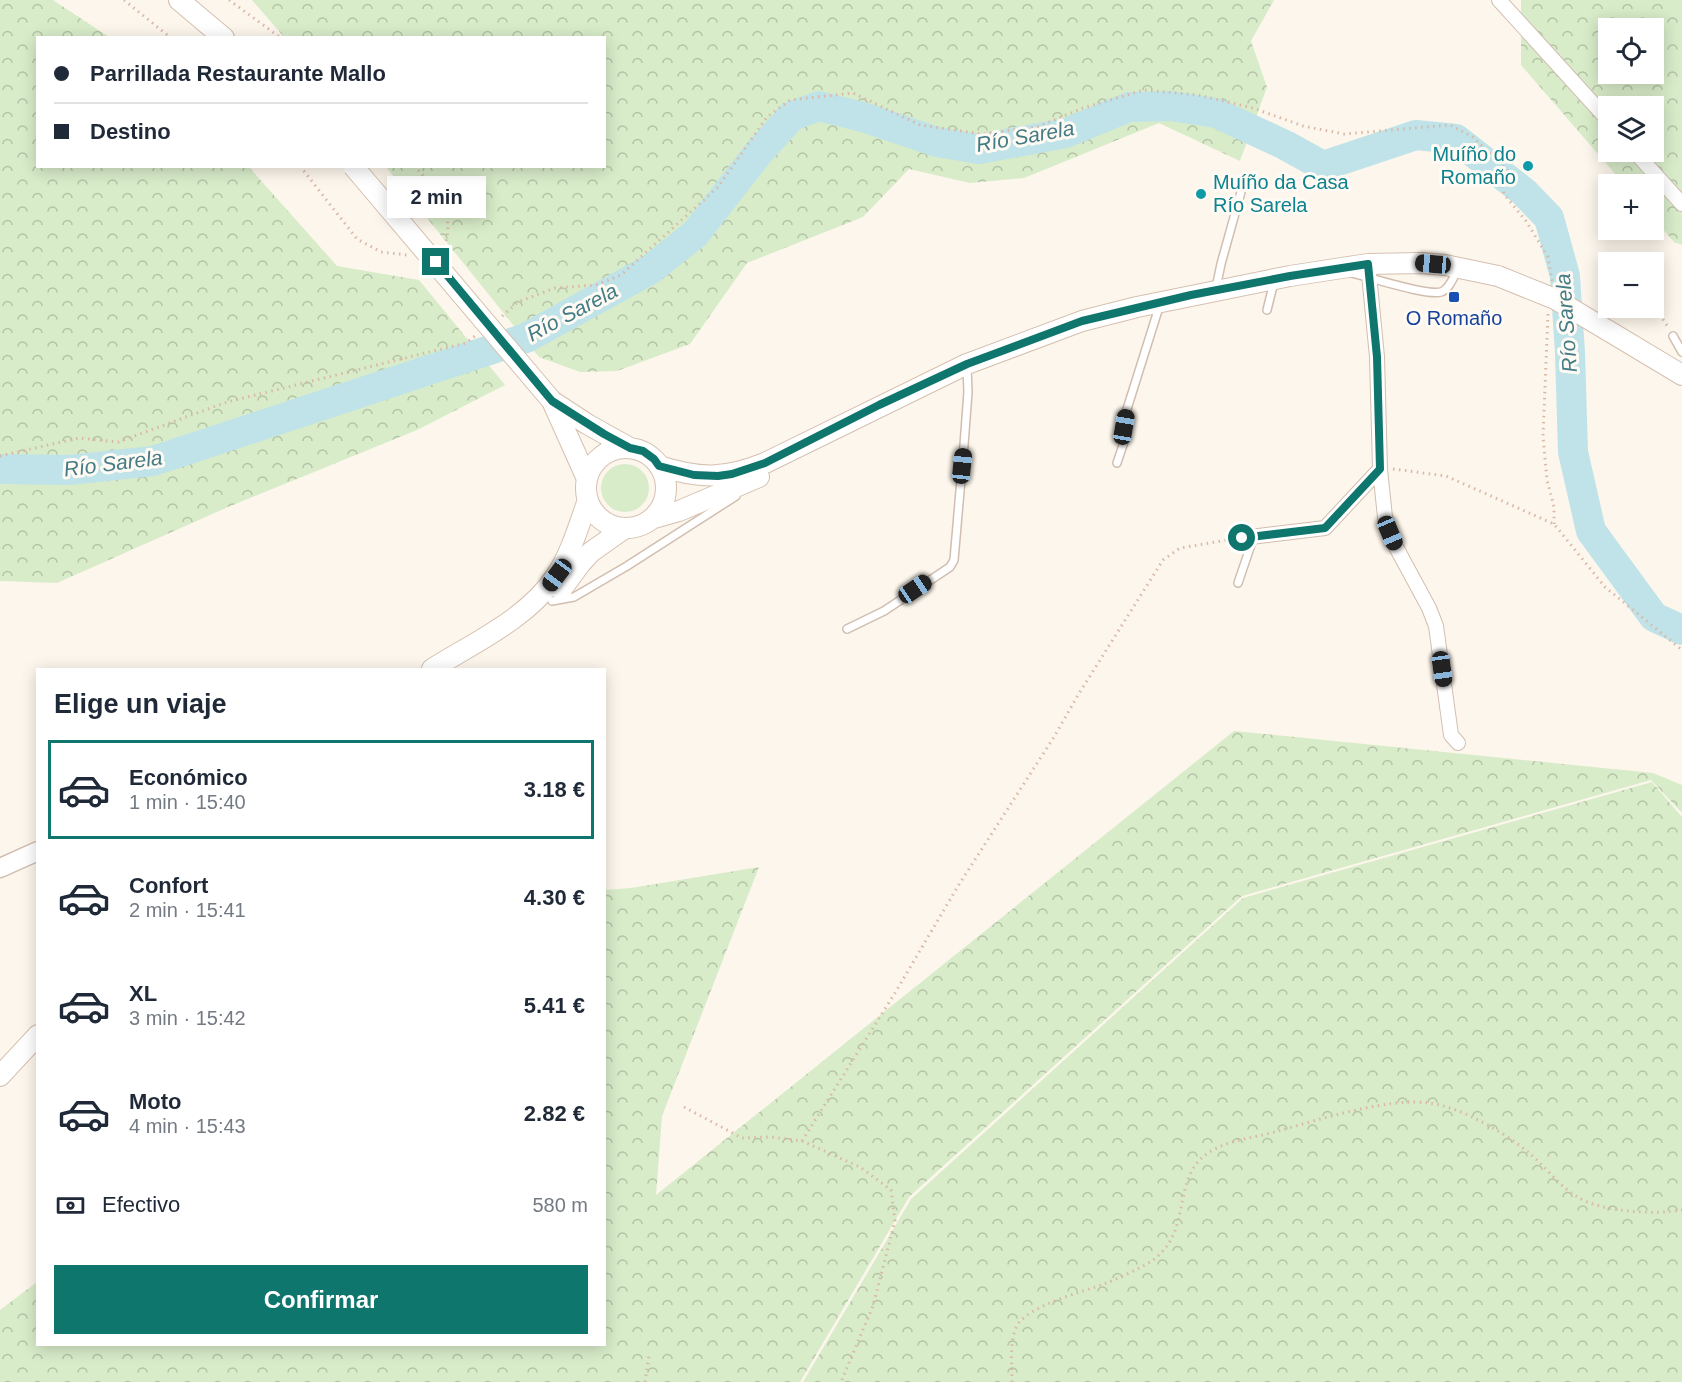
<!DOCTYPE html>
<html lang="es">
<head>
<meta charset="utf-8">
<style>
  body { margin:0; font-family:Helvetica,sans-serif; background:#f2f2f3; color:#1f2937; height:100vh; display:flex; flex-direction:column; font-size:22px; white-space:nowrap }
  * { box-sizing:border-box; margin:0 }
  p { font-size:20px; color:#747a83 }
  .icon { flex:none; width:33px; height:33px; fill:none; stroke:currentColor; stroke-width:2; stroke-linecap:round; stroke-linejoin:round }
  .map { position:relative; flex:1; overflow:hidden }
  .details { position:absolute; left:36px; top:668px; width:570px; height:678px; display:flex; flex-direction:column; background:#fff; border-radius:0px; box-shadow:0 3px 15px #0003 }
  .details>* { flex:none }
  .top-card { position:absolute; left:36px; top:36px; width:570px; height:132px; border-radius:0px; box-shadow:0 3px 15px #0003; display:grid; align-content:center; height:132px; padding:0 18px; background:#fff }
  .tools { position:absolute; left:1598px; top:18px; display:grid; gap:12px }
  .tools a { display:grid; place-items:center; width:66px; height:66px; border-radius:0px; background:#fff; box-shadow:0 3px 15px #0003; font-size:30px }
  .end { position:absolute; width:27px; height:27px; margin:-14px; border:8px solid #0f766e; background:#fff; box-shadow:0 0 0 3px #fff }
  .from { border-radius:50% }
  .bubble { position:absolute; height:42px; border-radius:0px; background:#fff; box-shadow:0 3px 15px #0003; font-size:20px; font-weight:700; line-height:42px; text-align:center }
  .car { position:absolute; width:18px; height:36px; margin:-18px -9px; border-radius:8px; box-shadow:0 0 4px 2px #0007; background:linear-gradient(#222 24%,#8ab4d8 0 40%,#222 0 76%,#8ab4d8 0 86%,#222 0) }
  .top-card b { display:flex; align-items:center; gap:21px; height:57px; font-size:22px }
  .top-card b+b { border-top:2px solid #e0e1e3 }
  .top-card i { width:15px; height:15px; background:#1f2937 }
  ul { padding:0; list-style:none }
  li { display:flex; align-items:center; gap:18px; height:99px; margin:0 12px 9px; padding:0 6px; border:3px solid transparent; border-radius:0px }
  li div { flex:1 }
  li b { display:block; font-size:22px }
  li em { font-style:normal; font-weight:700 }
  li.on { border-color:#0f766e }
  li>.icon { width:54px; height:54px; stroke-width:1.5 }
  h2 { padding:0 18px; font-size:27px; line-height:72px }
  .pay { display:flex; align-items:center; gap:15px; height:66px; padding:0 18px; font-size:22px }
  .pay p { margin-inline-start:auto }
  .cta { display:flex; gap:12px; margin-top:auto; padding:12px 18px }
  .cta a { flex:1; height:69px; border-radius:0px; background:#0f766e; color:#fff; font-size:24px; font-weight:700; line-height:69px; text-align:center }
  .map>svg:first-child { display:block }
  .green { fill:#d8ecc9 }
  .forest { fill:url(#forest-crowns); fill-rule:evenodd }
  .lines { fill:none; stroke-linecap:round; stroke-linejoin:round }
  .river { stroke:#bfe3e8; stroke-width:30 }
  .service-casing { stroke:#d1beb0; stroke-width:10 }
  .minor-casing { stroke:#d1beb0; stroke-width:16 }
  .tertiary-casing { stroke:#d1beb0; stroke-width:21 }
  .secondary-casing { stroke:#d6c0b0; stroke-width:22 }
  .path { stroke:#d9b8a5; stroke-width:3; stroke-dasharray:1.5 4.5; stroke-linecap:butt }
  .service { stroke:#fff; stroke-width:7 }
  .minor { stroke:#fff; stroke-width:14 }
  .tertiary { stroke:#fff; stroke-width:18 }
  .secondary { stroke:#fff; stroke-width:20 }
  .secondary-bridge-casing { stroke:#d6c0b0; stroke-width:22; stroke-linecap:butt }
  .secondary-bridge { stroke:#fff; stroke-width:20 }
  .route { stroke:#0f766e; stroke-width:8 }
  .culture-dot { fill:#0f9aa8; stroke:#fffaf3; stroke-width:2 }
  .transit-dot { fill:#1a4fb4; stroke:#fffaf3; stroke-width:2 }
  .labels { text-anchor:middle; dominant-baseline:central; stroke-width:6; stroke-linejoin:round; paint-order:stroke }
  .culture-label { font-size:20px; fill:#0d838f; stroke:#fffaf3; text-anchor:end }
  .transit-label { font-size:20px; fill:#164399; stroke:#fffaf3 }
  .water-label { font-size:21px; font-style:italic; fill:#437c86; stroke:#fffaf3 }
</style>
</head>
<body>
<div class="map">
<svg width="1682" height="1382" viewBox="0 0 1682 1382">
  <defs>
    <pattern id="forest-crowns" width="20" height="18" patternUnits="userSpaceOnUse" patternTransform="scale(1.5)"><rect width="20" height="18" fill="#d8ecc9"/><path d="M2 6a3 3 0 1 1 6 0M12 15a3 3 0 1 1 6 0" fill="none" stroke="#b4c2a5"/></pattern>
  </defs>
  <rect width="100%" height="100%" fill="#fdf6ec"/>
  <path class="green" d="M601 488a24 24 0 1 1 48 0a24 24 0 1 1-48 0Z"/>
  <path class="forest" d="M 0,0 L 53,0 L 109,37 L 38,38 L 38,166 L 249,167 L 337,266 L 419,280 L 505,385 L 417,430 L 228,507 L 57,583 L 0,581 Z
    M 252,0 L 1274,0 L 1251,41 L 1267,87 L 1240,161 L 1159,123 L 1024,178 L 970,183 L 909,169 L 863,217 L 747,263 L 690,344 L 617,371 L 580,372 L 539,357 L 386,167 L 604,166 L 604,38 L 284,37 Z
    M 1521,0 L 1682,0 L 1682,245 L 1674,242 L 1653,218 L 1653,184 L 1624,184 L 1521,65 ZM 1608,28 L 1653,28 L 1653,74 L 1608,74 ZM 1608,106 L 1653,106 L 1653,152 L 1608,152 Z
    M 1234,731 L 1653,773 L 1682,785 L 1682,813 L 1651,780 L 1242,896 L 909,1197 L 800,1382 L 0,1382 L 0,1310 L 37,1282 L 38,1344 L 604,1344 L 605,890 L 631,888 L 759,867 L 662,1116 L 656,1195 Z
    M 1652,782 L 1682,817 L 1682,1382 L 803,1382 L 911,1199 L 1243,898 Z"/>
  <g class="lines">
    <path class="river" d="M 0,469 L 69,470 L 153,461 L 526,338 L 651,269 L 695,234 L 759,152 L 792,116 L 819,106 L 866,118 L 937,142 L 979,149 L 1066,133 L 1129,107 L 1171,106 L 1216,113 L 1285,145 L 1323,166 L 1416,135 L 1456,139 L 1524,192 L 1549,218 L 1565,276 L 1570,353 L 1573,452 L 1591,531 L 1654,617 L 1682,630"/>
    <g class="service-casing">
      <path id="service" d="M 1352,273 C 1370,277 1426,296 1441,292 C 1449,290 1454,276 1458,269
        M 1216,288 L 1221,264 L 1241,192
        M 1267,310 L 1274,282
        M 1673,336 L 1682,352
        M 1117,463 L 1124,442 L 1127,409 L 1160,304
        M 1238,583 L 1254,536
        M 552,601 L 574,597 L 627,566 L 736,496
        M 847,629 L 884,611 L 950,567 L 954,560 L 964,445 L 968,392 L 967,367"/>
    </g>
    <g class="minor-casing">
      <path id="minor" d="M 1499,0 L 1608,120
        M 1635,152 L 1682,204
        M 1368,264 L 1377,357 L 1380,469 L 1385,517 L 1396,547 L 1429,608 L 1436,626 L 1451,735 L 1458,743
        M 1242,538 L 1325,528 L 1380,469"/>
    </g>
    <g class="tertiary-casing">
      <path id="tertiary" d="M 0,868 L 38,851"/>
    </g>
    <g class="secondary-casing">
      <path id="secondary" d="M 179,0 L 224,38
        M 1607,330 L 1682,375
        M 552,401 L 587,424 L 630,448
        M 552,401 L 587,479
        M586 488a40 40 0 1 1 80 0a40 40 0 1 1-80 0Z
        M 659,466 C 700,479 725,479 765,463 L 967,364 L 1082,321 L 1137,307 L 1290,276 L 1368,264 L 1421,263 L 1445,265 L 1498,276
        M 651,519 L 679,511 L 759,477
        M 561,590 L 581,563 L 591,552 L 625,528
        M 432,669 C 475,642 527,619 556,576 C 571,553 579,525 588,500
        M 0,1076 L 38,1035"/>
    </g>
    <path class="path" d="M 124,0 L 171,38
      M 229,0 L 281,38
      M 300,166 L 357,239 L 381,252 L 407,255
      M 414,166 C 435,187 457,216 444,246
      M 1653,304 L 1668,327
      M 1548,314 L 1543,436 L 1547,480 L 1554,507 L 1554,524
      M 502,316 L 518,302 L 555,288 L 596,285 L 621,275 L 718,187 L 767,117 L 790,100 L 853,93 L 920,125 L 982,134 L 1037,127 L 1083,108 L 1144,90 L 1198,95 L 1253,108 L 1303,126 L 1344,134 L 1450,125 L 1473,137 L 1508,171 L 1502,184 L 1504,194 L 1526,221 L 1548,257 L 1552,281
      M 0,456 L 79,438 L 118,442 L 227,402 L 466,343 L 475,336
      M 1393,469 L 1446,476 L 1554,524 L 1605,587 L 1682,650
      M 684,1107 L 742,1138 L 771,1137 L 802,1141 L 860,1167 L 891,1190 L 895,1221 L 873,1306 L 841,1382
      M 802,1141 L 895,993 L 958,886 L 1054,737 L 1078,695 L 1163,560 L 1180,548 L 1228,540
      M 645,1382 L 649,1356
      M 1012,1382 C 1012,1366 1009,1338 1018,1324 C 1031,1305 1082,1292 1104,1284 C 1117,1279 1132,1272 1145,1265 C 1200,1235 1164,1172 1217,1148 C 1235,1139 1258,1137 1278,1131 C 1318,1120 1389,1097 1429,1103 C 1443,1105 1458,1110 1472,1117 C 1491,1126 1513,1139 1529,1153 C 1545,1166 1558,1185 1576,1196 C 1599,1212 1654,1215 1682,1210"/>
    <use href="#service" class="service"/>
    <use href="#minor" class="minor"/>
    <use href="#tertiary" class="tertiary"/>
    <use href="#secondary" class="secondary"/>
    <g class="secondary-bridge-casing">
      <path id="secondary-bridge" d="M 353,166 L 552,401
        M 1498,276 L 1555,299 L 1607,330"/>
    </g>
    <use href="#secondary-bridge" class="secondary-bridge"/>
  </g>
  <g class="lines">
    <path class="route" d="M 436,262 L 552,401 L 604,434 L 630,448 L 643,451 L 654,459 L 659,466 L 694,475 L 718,476 L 732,474 L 765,463 L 879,405 L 967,364 L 1082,321 L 1191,295 L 1290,276 L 1368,264 L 1377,357 L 1380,469 L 1325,528 L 1242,538"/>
  </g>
  <g class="culture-dot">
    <circle cx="1528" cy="166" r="6"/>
    <circle cx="1201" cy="194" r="6"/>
  </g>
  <rect class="transit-dot" x="1448" y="291" width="12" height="12" rx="3"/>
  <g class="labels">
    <g class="culture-label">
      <text x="1516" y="154">Muíño do<tspan x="1516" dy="23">Romaño</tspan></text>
      <text x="1213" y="182" text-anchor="start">Muíño da Casa<tspan x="1213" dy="23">Río Sarela</tspan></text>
    </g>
    <g class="transit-label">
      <text x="1454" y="318">O Romaño</text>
    </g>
    <g class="water-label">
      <text transform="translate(1025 136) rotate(-10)">Río Sarela</text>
      <text transform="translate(572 312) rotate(-28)">Río Sarela</text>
      <text transform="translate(1566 323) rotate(-94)">Río Sarela</text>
      <text transform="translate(113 463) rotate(-7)">Río Sarela</text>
    </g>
  </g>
</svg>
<div class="tools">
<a><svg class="icon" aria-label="locate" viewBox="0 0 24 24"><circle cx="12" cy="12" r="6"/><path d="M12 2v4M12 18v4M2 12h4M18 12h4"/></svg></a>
<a><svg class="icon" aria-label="layers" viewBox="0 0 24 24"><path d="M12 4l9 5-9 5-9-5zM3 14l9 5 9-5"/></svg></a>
<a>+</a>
<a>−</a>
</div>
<i class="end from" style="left:1242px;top:538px"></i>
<i class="end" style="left:436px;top:262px"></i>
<div class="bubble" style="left:387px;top:176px;width:99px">2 min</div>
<i class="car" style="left:1433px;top:264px;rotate:275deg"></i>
<i class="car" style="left:1124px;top:427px;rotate:10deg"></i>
<i class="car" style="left:962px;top:466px;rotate:6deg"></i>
<i class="car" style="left:1390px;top:533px;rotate:157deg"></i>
<i class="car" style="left:557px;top:575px;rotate:217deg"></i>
<i class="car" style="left:915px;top:589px;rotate:56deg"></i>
<i class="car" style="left:1442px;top:669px;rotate:172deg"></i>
<div class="top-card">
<b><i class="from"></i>Parrillada Restaurante Mallo</b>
<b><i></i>Destino</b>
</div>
<section class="details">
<h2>Elige un viaje</h2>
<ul>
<li class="on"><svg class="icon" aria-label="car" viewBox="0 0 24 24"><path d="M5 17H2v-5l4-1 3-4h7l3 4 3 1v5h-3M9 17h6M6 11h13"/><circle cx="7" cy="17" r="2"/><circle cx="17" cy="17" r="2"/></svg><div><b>Económico</b><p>1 min · 15:40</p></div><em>3.18 €</em></li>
<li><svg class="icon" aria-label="car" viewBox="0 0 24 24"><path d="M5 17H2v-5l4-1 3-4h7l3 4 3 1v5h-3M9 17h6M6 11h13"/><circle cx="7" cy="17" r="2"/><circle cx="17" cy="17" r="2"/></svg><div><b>Confort</b><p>2 min · 15:41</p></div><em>4.30 €</em></li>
<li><svg class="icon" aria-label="car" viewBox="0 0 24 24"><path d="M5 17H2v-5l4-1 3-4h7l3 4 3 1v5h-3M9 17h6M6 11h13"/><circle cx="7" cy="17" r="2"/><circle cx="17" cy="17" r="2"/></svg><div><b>XL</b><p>3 min · 15:42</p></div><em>5.41 €</em></li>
<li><svg class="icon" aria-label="car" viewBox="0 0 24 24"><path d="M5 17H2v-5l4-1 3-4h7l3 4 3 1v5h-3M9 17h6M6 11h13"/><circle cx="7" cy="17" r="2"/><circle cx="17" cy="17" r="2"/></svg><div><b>Moto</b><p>4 min · 15:43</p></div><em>2.82 €</em></li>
</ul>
<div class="pay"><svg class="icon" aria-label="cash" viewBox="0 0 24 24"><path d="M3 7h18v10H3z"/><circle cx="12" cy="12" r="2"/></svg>Efectivo<p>580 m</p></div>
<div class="cta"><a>Confirmar</a></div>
</section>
</div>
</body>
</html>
